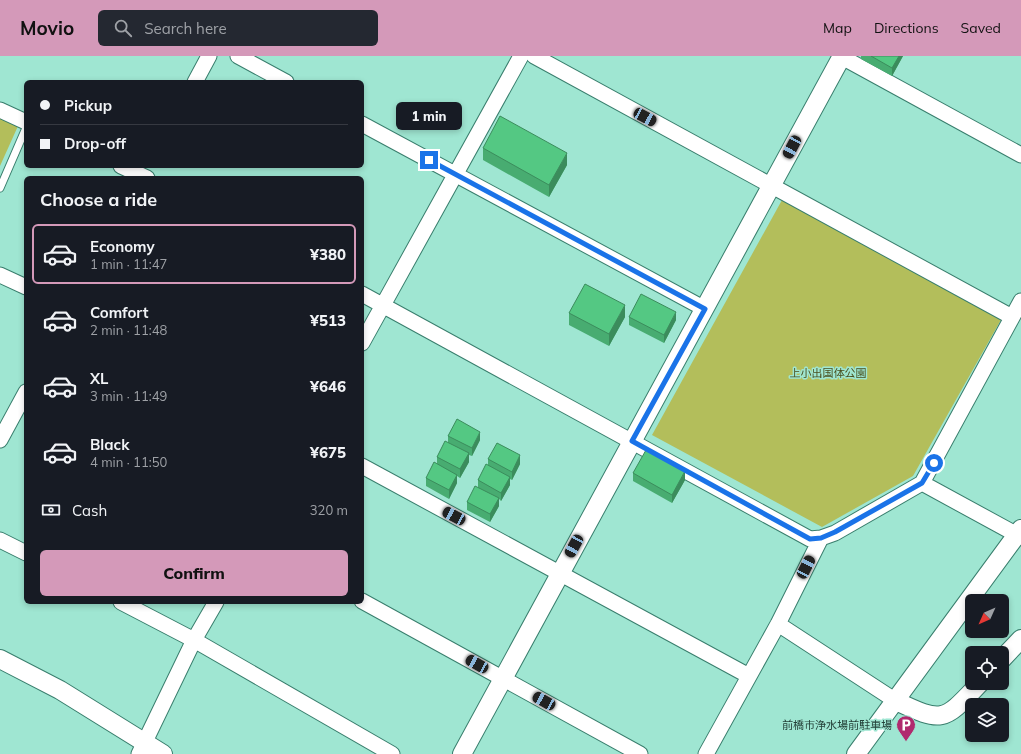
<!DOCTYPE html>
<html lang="en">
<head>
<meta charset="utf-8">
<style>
  body { margin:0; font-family:Mulish,"Noto Sans JP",sans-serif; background:#242831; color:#f1f3f6; height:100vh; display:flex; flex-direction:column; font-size:15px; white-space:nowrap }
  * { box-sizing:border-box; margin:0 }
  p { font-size:13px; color:#9ea1a6 }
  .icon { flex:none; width:22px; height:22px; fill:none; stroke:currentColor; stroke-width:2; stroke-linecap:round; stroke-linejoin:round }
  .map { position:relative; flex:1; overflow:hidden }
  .drawer { position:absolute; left:24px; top:120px; width:340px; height:428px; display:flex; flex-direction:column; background:#171b24; border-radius:6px; box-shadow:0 2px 6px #0003 }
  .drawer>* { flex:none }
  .guide { position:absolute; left:24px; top:24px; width:340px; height:88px; border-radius:6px; box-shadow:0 2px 6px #0003; display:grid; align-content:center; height:88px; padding:0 16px; background:#171b24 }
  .needle { width:26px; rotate:225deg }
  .buttons { position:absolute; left:965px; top:538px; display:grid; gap:8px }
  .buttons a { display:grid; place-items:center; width:44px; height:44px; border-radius:6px; background:#171b24; box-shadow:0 2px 6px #0003; font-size:20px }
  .end { position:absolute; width:18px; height:18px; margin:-9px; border:5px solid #1a73e8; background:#fff; box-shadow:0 0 0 2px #fff }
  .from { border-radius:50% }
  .bubble { position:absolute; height:28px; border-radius:6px; background:#171b24; box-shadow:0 2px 6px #0003; font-size:13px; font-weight:800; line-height:28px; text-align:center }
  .car { position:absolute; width:12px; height:24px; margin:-12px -6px; border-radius:5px; box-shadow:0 0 3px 1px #0007; background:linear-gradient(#222 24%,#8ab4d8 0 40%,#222 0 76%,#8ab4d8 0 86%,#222 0) }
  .guide b { display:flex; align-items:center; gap:14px; height:38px; font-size:15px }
  .guide b+b { border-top:1px solid #363941 }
  .guide i { width:10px; height:10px; background:#f1f3f6 }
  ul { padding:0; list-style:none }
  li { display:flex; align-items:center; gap:12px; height:60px; margin:0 8px 6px; padding:0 8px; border:2px solid transparent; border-radius:6px }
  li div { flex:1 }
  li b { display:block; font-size:15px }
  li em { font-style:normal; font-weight:800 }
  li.active { border-color:#d499b9 }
  li>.icon { width:36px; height:36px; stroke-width:1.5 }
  h2 { padding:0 16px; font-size:18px; line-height:48px }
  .pay { display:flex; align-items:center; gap:10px; height:44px; padding:0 16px; font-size:15px }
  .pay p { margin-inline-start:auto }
  .primary-button { display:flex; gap:8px; margin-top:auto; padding:8px 16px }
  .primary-button a { flex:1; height:46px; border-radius:6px; background:#d499b9; color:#111; font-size:16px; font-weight:800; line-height:46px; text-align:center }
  header { display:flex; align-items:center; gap:24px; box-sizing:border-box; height:56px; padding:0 20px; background:#d499b9; color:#111 }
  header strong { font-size:19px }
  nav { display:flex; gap:22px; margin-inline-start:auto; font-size:14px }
  .search { width:280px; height:36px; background:#242831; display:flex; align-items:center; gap:10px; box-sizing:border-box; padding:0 14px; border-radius:6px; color:#9ea1a6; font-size:15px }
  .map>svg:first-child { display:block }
  .green { fill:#b3be5b }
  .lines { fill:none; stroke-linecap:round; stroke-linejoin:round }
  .service-casing { stroke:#397e6d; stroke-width:9 }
  .minor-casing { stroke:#397e6d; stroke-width:17 }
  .tertiary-casing { stroke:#397e6d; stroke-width:20 }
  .service { stroke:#fff; stroke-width:7 }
  .minor { stroke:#fff; stroke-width:15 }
  .tertiary { stroke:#fff; stroke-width:18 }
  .wall { fill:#48ac71 }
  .shaded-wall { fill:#3b8c5c }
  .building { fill:#54c883; stroke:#3b8c5c }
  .route { stroke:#1a73e8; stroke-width:5 }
  .labels { text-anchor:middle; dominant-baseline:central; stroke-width:3; stroke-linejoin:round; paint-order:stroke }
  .park-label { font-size:11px; fill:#4a501f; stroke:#9fe6d2 }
  .poi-label { font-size:11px; fill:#25423a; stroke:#9fe6d2; text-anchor:end }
</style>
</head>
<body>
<header>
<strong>Movio</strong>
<div class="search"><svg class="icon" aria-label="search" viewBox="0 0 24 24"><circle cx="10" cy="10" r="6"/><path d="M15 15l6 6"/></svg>Search here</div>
<nav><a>Map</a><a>Directions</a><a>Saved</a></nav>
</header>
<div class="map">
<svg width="1021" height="698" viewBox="0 0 1021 698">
  <rect width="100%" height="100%" fill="#9fe6d2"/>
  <path class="green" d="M 0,62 L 18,70 L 0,110 Z
    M 782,144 L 1002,262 L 913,420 L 822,471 L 652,379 Z"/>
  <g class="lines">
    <g class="service-casing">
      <path id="service" d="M 0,132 L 26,72"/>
    </g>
    <g class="minor-casing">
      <path id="minor" d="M 238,0 L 286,26
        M 534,0 L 1012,261
        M 840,0 L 1021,99
        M 195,26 L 209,0
        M 0,54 L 26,66
        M 362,68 L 705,253
        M 121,110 L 147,122
        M 0,219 L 26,231
        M 362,238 L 810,483 L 821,482
        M 362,287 L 521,0
        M 0,384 L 26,336
        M 362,410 L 749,620
        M 922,427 L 1021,481
        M 0,484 L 26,497
        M 362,545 L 640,698
        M 121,546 L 194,584 L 392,698
        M 778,568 L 896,645
        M 139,698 L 194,584 L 216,546
        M 706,698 L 778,568 L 821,482 L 835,477 L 922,427 L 1021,245"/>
    </g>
    <g class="tertiary-casing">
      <path id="tertiary" d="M 0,603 L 60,634 L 163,698
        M 1002,603 L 1021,583
        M 896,645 C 944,668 944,665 980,627
        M 462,698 L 842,0
        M 856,698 L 1021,473"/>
    </g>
    <use href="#service" class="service"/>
    <use href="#minor" class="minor"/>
    <use href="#tertiary" class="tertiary"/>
  </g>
  <path class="wall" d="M 861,0 L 903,0 L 892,20 L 861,3 Z
    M 483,92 L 567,109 L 549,141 L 483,104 Z
    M 569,257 L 625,261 L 609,290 L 569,269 Z
    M 629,261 L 676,264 L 664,287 L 629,269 Z
    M 448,380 L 480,384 L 472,400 L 469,399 L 469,406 L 460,422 L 457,420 L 457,427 L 449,443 L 426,430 L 426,422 L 437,408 L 437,401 L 448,387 Z
    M 488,403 L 520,408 L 512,424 L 510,423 L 510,429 L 501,445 L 499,443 L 499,450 L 490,466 L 467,454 L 467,446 L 478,431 L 478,424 L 488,409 Z
    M 633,417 L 685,424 L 672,447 L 633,425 Z"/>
  <path class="shaded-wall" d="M 899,0 L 903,0 L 892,20 L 892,12 Z
    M 567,97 L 567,109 L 549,141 L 549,129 Z
    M 625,249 L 625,261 L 609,290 L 609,278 Z
    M 676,256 L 676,264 L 664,287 L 664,279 Z
    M 480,376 L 480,384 L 472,400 L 472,392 Z
    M 469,397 L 469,406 L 460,422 L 460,413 Z
    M 520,399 L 520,408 L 512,424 L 512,416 Z
    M 685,415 L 685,424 L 672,447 L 672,439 Z
    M 457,419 L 457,427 L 449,443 L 449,434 Z
    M 510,421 L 510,429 L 501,445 L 501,437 Z
    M 499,442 L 499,450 L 490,466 L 490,458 Z"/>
  <path class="building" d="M 871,0 L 899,0 L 892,12 Z
    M 500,60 L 567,97 L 549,129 L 483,92 Z
    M 585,228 L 625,249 L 609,278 L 569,257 Z
    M 641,238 L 676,256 L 664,279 L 629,261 Z
    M 457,363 L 480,376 L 472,392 L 448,380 Z
    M 445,385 L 469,397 L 460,413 L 437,401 Z
    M 497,387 L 520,399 L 512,416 L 488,403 Z
    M 646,394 L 685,415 L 672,439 L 633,417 Z
    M 434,406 L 457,419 L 449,434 L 426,422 Z
    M 486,408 L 510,421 L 501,437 L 478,424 Z
    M 475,430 L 499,442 L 490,458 L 467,446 Z"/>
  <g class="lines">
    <path class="route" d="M 429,104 L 705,253 L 632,385 L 810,483 L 821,482 L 835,476 L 922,427 L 934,407"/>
  </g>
  <defs>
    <g id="parking-pin" transform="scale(1)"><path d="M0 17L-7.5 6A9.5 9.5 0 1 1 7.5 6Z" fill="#b02a6e" stroke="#9fe6d2"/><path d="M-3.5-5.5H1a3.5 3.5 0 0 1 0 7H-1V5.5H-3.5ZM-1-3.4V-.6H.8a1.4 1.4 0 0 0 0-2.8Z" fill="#fff"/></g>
  </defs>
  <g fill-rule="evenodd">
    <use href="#parking-pin" x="906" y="669"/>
  </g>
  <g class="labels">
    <g class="park-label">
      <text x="828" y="317">上小出国体公園</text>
    </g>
    <g class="poi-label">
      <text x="892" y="669">前橋市浄水場前駐車場</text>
    </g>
  </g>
</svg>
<div class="buttons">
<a><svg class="needle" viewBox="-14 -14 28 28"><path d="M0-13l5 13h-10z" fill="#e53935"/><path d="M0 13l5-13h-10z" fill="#9ea1a6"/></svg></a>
<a><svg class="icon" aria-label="locate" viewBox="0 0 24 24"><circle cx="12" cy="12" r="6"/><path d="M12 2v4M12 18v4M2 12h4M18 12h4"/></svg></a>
<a><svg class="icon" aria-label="layers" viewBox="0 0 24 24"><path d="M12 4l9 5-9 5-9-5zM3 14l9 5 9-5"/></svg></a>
</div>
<i class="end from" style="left:934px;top:407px"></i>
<i class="end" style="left:429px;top:104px"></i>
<div class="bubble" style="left:396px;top:46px;width:66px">1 min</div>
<i class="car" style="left:645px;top:61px;rotate:118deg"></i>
<i class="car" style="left:792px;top:91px;rotate:208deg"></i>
<i class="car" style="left:454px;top:460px;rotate:298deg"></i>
<i class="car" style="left:574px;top:490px;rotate:209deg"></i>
<i class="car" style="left:806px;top:511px;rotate:27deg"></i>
<i class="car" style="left:477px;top:608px;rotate:299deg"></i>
<i class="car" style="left:544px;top:645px;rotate:299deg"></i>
<div class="guide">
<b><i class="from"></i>Pickup</b>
<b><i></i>Drop-off</b>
</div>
<section class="drawer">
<h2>Choose a ride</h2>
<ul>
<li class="active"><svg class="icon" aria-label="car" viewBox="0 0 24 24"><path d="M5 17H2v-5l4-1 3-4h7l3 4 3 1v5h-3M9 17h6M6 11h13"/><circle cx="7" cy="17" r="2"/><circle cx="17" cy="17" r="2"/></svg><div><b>Economy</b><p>1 min · 11:47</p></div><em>¥380</em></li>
<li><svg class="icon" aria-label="car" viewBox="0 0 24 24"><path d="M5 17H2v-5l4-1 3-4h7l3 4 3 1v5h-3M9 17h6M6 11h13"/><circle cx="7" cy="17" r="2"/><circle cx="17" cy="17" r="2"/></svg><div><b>Comfort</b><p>2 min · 11:48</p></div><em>¥513</em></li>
<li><svg class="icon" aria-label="car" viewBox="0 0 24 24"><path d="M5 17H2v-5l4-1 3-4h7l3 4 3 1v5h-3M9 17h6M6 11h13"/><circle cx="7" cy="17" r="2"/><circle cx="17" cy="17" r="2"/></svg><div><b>XL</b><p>3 min · 11:49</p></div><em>¥646</em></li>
<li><svg class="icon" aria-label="car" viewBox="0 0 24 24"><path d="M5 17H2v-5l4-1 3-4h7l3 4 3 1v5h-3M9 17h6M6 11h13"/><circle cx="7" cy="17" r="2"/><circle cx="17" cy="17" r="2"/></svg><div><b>Black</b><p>4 min · 11:50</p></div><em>¥675</em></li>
</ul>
<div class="pay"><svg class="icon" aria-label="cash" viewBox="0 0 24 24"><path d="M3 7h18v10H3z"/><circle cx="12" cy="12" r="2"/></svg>Cash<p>320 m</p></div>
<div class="primary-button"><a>Confirm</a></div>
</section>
</div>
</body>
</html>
